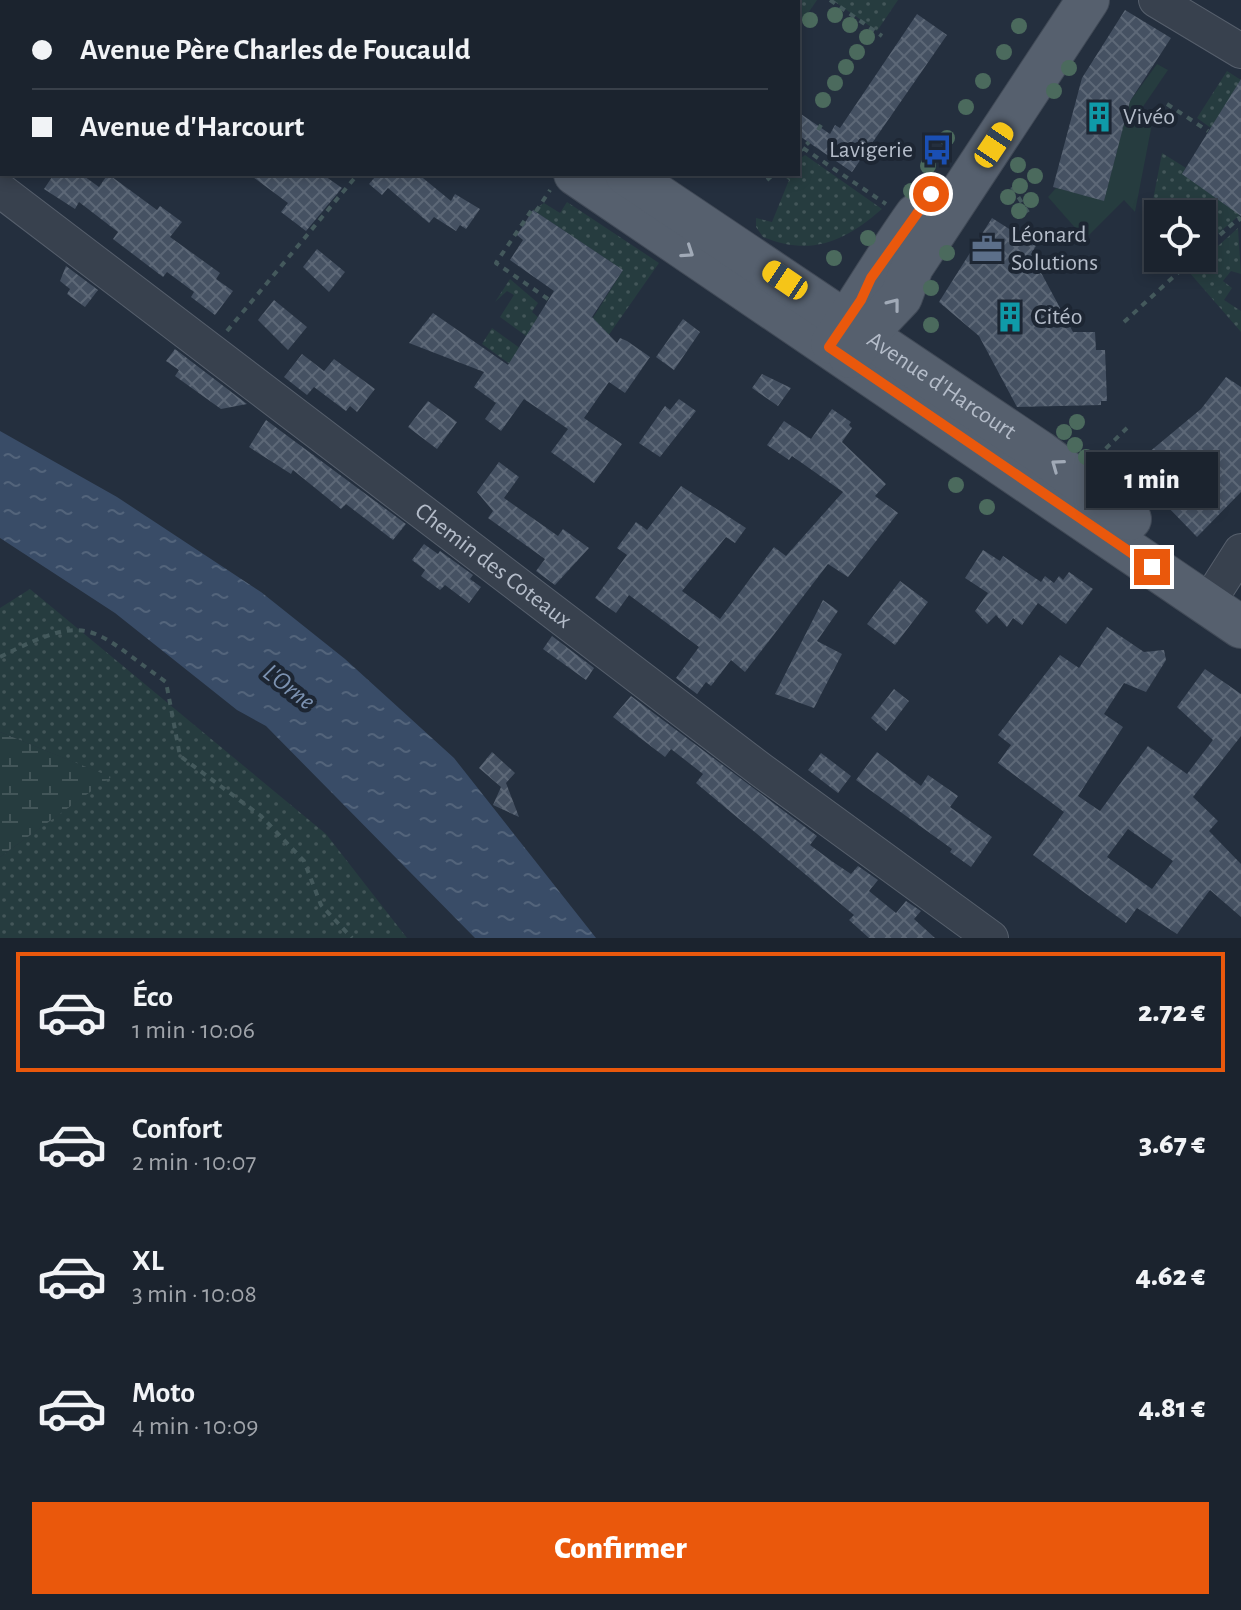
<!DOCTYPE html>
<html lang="fr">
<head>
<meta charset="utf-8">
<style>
  body { margin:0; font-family:"Alegreya Sans",sans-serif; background:#242b36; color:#f1f3f6; height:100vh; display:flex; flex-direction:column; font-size:30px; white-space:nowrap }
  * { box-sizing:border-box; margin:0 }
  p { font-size:26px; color:#a0a4aa }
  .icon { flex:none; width:44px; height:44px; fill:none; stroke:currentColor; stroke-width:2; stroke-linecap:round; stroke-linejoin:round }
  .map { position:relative; height:938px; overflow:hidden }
  .side { display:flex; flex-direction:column; background:#1b232e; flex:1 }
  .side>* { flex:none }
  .top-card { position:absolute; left:0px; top:0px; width:800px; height:176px; box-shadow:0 4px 12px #0003,0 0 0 2px #39404a; display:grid; align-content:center; height:176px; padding:0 32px; background:#1b232e }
  .buttons { position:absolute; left:1144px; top:200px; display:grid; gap:16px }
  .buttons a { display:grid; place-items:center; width:72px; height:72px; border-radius:0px; background:#1b232e; box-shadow:0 4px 12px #0003,0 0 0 2px #39404a; font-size:40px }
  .end { position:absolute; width:36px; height:36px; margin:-18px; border:10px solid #ea580c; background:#fff; box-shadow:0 0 0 4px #fff }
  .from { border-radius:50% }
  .bubble { position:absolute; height:56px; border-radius:0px; background:#1b232e; box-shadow:0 4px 12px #0003,0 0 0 2px #39404a; font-size:26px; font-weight:800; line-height:56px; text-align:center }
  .car { position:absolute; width:24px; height:48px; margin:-24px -12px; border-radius:10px; box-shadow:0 0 6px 2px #0007; background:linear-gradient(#f5c518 24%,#345 0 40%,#f5c518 0 76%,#345 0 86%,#f5c518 0) }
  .top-card b { display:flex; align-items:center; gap:28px; height:76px; font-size:30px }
  .top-card b+b { border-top:2px solid #39404a }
  .top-card i { width:20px; height:20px; background:#f1f3f6 }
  ul { padding:14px 0 0; list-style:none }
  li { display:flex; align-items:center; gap:24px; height:120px; margin:0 16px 12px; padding:0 16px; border:4px solid transparent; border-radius:0px }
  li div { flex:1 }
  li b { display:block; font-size:30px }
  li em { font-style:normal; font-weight:800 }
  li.selected { border-color:#ea580c }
  li>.icon { width:72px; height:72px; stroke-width:1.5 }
  .button { display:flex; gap:16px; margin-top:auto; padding:16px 32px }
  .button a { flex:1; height:92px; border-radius:0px; background:#ea580c; color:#fff; font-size:32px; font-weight:800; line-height:92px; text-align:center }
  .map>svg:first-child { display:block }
  .grass { fill:url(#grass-dots) }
  .wetland { fill:url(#wetland-marsh) }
  .garden { fill:#263c3f }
  .water { fill:url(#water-ripples) }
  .building { fill:url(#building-cross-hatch); fill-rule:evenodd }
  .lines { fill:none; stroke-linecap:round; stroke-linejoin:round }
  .minor-casing { stroke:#565f6c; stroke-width:36 }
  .major-casing { stroke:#414a57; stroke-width:44 }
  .path { stroke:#44595c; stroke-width:4; stroke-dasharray:6 6; stroke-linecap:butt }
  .minor { stroke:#38414e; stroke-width:34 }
  .major { stroke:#56606e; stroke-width:42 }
  .tree { fill:#4b6a5d }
  .oneway { stroke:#a1aab7 }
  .route { stroke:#ea580c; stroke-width:10 }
  .labels { text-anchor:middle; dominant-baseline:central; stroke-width:8; stroke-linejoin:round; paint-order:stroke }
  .poi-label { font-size:24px; fill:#b4bcc9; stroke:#1d2633; text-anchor:start }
  .street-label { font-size:24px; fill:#b4bcc9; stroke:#1d2633 }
  .water-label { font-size:26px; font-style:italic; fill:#7c92b1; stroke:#1d2633 }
</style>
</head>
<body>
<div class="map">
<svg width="1241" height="938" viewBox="0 0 1241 938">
  <defs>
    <pattern id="grass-dots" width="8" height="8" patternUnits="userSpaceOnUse" patternTransform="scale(2)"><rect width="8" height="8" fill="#263c3f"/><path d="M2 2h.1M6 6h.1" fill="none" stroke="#435659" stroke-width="1.8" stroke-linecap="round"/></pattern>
    <pattern id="wetland-marsh" width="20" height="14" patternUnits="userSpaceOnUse" patternTransform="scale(2)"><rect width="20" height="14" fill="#263c3f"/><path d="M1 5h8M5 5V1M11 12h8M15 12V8" fill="none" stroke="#435659"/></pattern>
    <pattern id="water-ripples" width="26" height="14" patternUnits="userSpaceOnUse" patternTransform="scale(2)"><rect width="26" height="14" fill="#394c67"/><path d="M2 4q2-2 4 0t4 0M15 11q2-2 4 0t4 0" fill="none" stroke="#53647b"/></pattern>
    <pattern id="building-cross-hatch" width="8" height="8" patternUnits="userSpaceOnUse" patternTransform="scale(2)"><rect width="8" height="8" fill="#455162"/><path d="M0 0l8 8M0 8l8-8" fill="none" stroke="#5d6877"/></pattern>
  </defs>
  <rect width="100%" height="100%" fill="#242f3e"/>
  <path class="grass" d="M 530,0 L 817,0 L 798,28 L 798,2 Z
    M 832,0 L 898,0 L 877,31 Z
    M 1227,71 L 1241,80 L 1211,128 L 1197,118 Z
    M 1162,153 L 1186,168 L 1182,174 L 1241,214 L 1202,247 L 1202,214 L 1158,214 L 1158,238 L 1148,226 Z
    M 805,155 L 882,209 C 845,241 812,257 763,237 L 756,227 L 756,218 L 772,222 L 789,180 L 780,175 L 798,174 L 798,160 Z
    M 567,202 L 659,263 L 562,402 L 482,344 L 492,328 L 557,375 L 623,270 L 533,210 L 544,203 L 560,213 Z
    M 1238,228 L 1241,274 L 1231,271 L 1223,281 L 1232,288 L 1224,300 L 1241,311 L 1241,332 L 1189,272 Z
    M 510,279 L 538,303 L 532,312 L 539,318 L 526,336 L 500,317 L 514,295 L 507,291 L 495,302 Z
    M 30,589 L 326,834 L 407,938 L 0,938 L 0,857 L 110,777 L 0,732 L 0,608 Z"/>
  <path class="wetland" d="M 0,732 L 111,777 L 0,857 Z"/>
  <path class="garden" d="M 1157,64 L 1168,70 L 1138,114 L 1152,124 L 1135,212 L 1124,200 L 1085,239 L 1048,197 L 1056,188 L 1104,200 L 1130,101 Z"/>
  <path class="water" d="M 0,431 L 117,497 L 261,592 L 345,659 L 454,758 L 596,938 L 475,938 L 266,726 L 237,710 L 115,613 L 0,538 Z"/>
  <path class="building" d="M 1125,10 L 1171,38 L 1130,101 L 1104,201 L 1053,187 L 1082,78 Z
    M 917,14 L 947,35 L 852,172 L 798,135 L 798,112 L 830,134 L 835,125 L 840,128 Z
    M 1241,79 L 1241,216 L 1182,174 Z
    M 54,174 L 81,174 L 99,187 L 108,174 L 157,210 L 160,206 L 182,222 L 170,237 L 220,273 L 216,279 L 233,291 L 215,315 L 191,297 L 194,292 L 167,272 L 163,277 L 113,239 L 118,232 L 79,202 L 75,209 L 44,189 Z
    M 249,174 L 322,174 L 342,188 L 306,231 L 281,212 L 288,203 Z
    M 371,174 L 418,174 L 451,201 L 455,194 L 480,209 L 466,229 L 460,225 L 456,231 L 434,217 L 429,223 L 388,188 L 382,195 L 369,184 L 375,177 Z
    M 533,210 L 623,270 L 592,317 L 617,343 L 620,338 L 627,341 L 650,357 L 625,393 L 609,382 L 584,418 L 622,444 L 594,483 L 551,452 L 568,429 L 524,399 L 501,431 L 485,419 L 496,403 L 474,387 L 484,372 L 409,343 L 433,313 L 508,365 L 554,291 L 510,260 L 523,240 L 517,235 Z
    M 992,218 L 1036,246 L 1031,254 L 1073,332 L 1095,332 L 1096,350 L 1105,350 L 1107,401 L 1101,401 L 1101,405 L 1017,407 L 979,336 L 939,302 Z
    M 317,249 L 345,272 L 329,292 L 303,267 Z
    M 66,266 L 98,290 L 85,307 L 67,294 L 70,289 L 60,281 Z
    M 274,300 L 307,327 L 288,350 L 258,320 Z
    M 683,319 L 700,332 L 674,370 L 656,357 Z
    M 175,349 L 247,404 L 221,409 L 175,376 L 179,370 L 166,361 Z
    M 302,354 L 324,371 L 334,359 L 375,389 L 357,412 L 350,406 L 346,411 L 314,387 L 307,395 L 284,377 Z
    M 762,374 L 791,388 L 778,406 L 752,388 Z
    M 1226,377 L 1241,387 L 1241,492 L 1197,537 L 1130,468 L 1201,409 Z
    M 679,399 L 696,411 L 660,457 L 639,443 L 665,406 L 670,410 Z
    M 428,401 L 457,422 L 437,449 L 408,427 Z
    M 832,409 L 851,422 L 849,425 L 852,428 L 842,442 L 886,484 L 875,496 L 898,513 L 848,577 L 828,564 L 745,672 L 731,660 L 711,686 L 706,682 L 697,694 L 676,678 L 699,647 L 629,595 L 616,613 L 595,598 L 627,555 L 617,548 L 636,522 L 647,530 L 681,486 L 746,528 L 735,543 L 726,537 L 682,591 L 720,619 L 774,547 L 786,556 L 843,492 L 792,456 L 789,460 L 767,445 L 784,421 L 811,439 Z
    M 266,420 L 406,524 L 393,540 L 346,504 L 341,509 L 293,470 L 291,474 L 249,447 Z
    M 499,462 L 519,477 L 504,498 L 558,536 L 563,529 L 589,548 L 555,585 L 536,571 L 545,559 L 488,518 L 493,511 L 477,492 Z
    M 424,544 L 438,554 L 440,551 L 473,575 L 470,579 L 481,587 L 469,603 L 445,585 L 440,590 L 421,576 L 425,570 L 412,560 Z
    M 983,550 L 1000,561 L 1003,556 L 1041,582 L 1045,576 L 1054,583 L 1059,576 L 1063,580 L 1069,572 L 1093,589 L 1066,624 L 1038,603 L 1022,625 L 1013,618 L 1007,627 L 996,615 L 987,624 L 975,611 L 988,593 L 965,578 Z
    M 900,581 L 928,602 L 895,645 L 867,624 Z
    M 823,600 L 838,611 L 817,641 L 842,654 L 814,708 L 775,694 Z
    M 1107,627 L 1144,652 L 1164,650 L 1166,660 L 1146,692 L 1124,683 L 1104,714 L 1123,727 L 1078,796 L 1100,811 L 1148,746 L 1187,774 L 1213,740 L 1177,707 L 1205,669 L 1241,694 L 1241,736 L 1193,797 L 1218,821 L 1209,831 L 1241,864 L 1241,917 L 1210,890 L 1177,934 L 1137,908 L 1126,923 L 1033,855 L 1064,812 L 998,763 L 1011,745 L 998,735 L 1060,655 L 1079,668 ZM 1128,829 L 1173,861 L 1152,889 L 1107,857 Z
    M 552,636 L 594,668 L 586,680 L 543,649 Z
    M 894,689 L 909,701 L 886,731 L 871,718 Z
    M 631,696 L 817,836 L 810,845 L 833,862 L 851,874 L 858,866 L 878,880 L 869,891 L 896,913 L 906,901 L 921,911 L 914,919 L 935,938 L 869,938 L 849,920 L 854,915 L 696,783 L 703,774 L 671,749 L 665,757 L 613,717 Z
    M 492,752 L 515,773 L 506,783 L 519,817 L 493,805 L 501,787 L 479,768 Z
    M 877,752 L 921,786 L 928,775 L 958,796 L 950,807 L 992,837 L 971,867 L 950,852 L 952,849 L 856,780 Z
    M 821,753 L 851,776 L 838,793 L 808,770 Z"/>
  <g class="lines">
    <g class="minor-casing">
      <g id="minor">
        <path d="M 1156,0 L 1241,51"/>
        <path id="s1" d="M 0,190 L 761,770 L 991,938"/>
        <path d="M 1218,587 L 1241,551"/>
      </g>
    </g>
    <g class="major-casing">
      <g id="major">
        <path d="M 322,0 L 325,2"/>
        <path d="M 575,174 L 1241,627"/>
        <path id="s2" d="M 626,174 L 1040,452 L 1130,519"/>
        <path d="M 832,343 C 861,300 886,257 916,215"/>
        <path d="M 850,357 L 865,335 L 901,297 L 912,267 L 1088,0"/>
      </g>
    </g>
    <path class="path" d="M 830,0 L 882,36
      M 1167,104 L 1208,131
      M 818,130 L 824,120
      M 803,148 L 886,204
      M 798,153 L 809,142
      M 767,180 L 774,174
      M 1012,187 L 1029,214
      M 1202,251 L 1239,218 L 1241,221
      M 548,299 L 496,263 L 533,208 L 537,210 L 550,190
      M 1124,322 L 1194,258
      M 227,331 L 358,174
      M 1097,457 L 1127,428
      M 0,657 C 91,611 89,627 166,682 L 180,756 L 261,816 L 304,861 L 321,905 L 352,938"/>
    <use href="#minor" class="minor"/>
    <use href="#major" class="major"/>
  </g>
  <g class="tree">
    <circle cx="835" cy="15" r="8"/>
    <circle cx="810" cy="20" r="8"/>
    <circle cx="850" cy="25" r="8"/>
    <circle cx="1019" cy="26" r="8"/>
    <circle cx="867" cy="37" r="8"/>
    <circle cx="857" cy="52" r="8"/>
    <circle cx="1004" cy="52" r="8"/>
    <circle cx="846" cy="67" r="8"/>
    <circle cx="1069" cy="68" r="8"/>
    <circle cx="983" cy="81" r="8"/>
    <circle cx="835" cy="83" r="8"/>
    <circle cx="1054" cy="91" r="8"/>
    <circle cx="823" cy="100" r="8"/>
    <circle cx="966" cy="107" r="8"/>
    <circle cx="947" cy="138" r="8"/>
    <circle cx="1018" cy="165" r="8"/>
    <circle cx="928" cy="166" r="8"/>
    <circle cx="1035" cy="176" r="8"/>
    <circle cx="1020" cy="186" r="8"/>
    <circle cx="911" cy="191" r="8"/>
    <circle cx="1008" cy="197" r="8"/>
    <circle cx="1031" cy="200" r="8"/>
    <circle cx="1019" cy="211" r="8"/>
    <circle cx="868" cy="238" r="8"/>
    <circle cx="947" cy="253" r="8"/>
    <circle cx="834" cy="258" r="8"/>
    <circle cx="931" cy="288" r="8"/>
    <circle cx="931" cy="325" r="8"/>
    <circle cx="1077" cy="422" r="8"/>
    <circle cx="1064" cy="432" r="8"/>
    <circle cx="1075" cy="445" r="8"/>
    <circle cx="1086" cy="457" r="8"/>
    <circle cx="1110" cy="460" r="8"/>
    <circle cx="956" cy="485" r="8"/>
    <circle cx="987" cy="507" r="8"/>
  </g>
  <defs><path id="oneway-chevron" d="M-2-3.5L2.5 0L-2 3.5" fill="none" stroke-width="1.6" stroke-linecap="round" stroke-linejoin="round" transform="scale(2)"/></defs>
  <g class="oneway">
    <use href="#oneway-chevron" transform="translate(688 252) rotate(34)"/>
    <use href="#oneway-chevron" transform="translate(894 304) rotate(-52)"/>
    <use href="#oneway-chevron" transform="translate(1057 465) rotate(-144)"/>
  </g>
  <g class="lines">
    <path class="route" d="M 931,194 L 871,278 L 861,300 L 829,347 L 1152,567"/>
  </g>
  <defs>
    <g id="building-bare" transform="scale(2.4)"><path d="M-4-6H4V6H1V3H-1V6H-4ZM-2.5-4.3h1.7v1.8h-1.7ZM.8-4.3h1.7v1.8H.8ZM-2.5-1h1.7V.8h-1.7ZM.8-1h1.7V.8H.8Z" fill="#0f9aa8" stroke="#1d2633" stroke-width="2.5" paint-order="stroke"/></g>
    <g id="bus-bare" transform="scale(2.4)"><path d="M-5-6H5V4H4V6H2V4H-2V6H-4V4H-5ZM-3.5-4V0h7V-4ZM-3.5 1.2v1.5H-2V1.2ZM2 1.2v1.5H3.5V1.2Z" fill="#1a4fb4" stroke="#1d2633" stroke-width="2.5" paint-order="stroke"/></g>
    <g id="office-bare" transform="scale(2.4)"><path d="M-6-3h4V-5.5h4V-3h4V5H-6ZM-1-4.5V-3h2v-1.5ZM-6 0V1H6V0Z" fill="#5c6f8a" stroke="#1d2633" stroke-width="2.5" paint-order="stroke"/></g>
  </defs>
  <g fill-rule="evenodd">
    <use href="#building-bare" x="1099" y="117"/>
    <use href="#bus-bare" x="937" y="150"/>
    <use href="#office-bare" x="987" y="249"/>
    <use href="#building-bare" x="1010" y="317"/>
  </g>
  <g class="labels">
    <g class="poi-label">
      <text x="1123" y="117">Vivéo</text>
      <text x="913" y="150" text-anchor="end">Lavigerie</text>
      <text x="1011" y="235">Léonard<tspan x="1011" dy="28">Solutions</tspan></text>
      <text x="1034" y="317">Citéo</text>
    </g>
    <g class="street-label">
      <text stroke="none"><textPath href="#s2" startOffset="380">Avenue d'Harcourt</textPath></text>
      <text stroke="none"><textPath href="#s1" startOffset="620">Chemin des Coteaux</textPath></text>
    </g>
    <g class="water-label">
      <text transform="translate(289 687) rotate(38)">L'Orne</text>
    </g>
  </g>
</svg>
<div class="buttons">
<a><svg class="icon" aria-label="locate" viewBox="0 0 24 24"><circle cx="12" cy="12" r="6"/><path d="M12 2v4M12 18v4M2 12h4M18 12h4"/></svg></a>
</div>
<i class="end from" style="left:931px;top:194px"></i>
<i class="end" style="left:1152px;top:567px"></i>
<div class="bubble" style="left:1086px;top:452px;width:132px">1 min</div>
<i class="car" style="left:994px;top:145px;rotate:34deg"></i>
<i class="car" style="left:785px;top:280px;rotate:304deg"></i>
<div class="top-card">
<b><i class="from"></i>Avenue Père Charles de Foucauld</b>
<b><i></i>Avenue d'Harcourt</b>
</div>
</div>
<section class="side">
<ul>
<li class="selected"><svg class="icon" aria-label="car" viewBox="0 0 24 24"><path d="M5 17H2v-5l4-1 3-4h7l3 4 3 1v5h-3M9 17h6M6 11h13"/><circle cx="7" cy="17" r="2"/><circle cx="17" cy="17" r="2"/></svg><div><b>Éco</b><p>1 min · 10:06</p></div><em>2.72 €</em></li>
<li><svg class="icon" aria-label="car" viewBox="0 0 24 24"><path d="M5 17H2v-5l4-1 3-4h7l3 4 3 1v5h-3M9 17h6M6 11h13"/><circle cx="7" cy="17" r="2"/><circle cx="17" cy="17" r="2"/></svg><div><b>Confort</b><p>2 min · 10:07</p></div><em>3.67 €</em></li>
<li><svg class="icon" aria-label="car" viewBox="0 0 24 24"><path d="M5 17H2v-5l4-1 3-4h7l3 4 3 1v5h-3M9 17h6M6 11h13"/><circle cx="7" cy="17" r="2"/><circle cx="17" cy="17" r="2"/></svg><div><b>XL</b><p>3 min · 10:08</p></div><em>4.62 €</em></li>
<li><svg class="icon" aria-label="car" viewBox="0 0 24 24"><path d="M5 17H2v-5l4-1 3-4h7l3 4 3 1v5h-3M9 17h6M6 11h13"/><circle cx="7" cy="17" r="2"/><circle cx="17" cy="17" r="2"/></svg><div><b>Moto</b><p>4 min · 10:09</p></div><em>4.81 €</em></li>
</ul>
<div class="button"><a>Confirmer</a></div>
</section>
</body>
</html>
